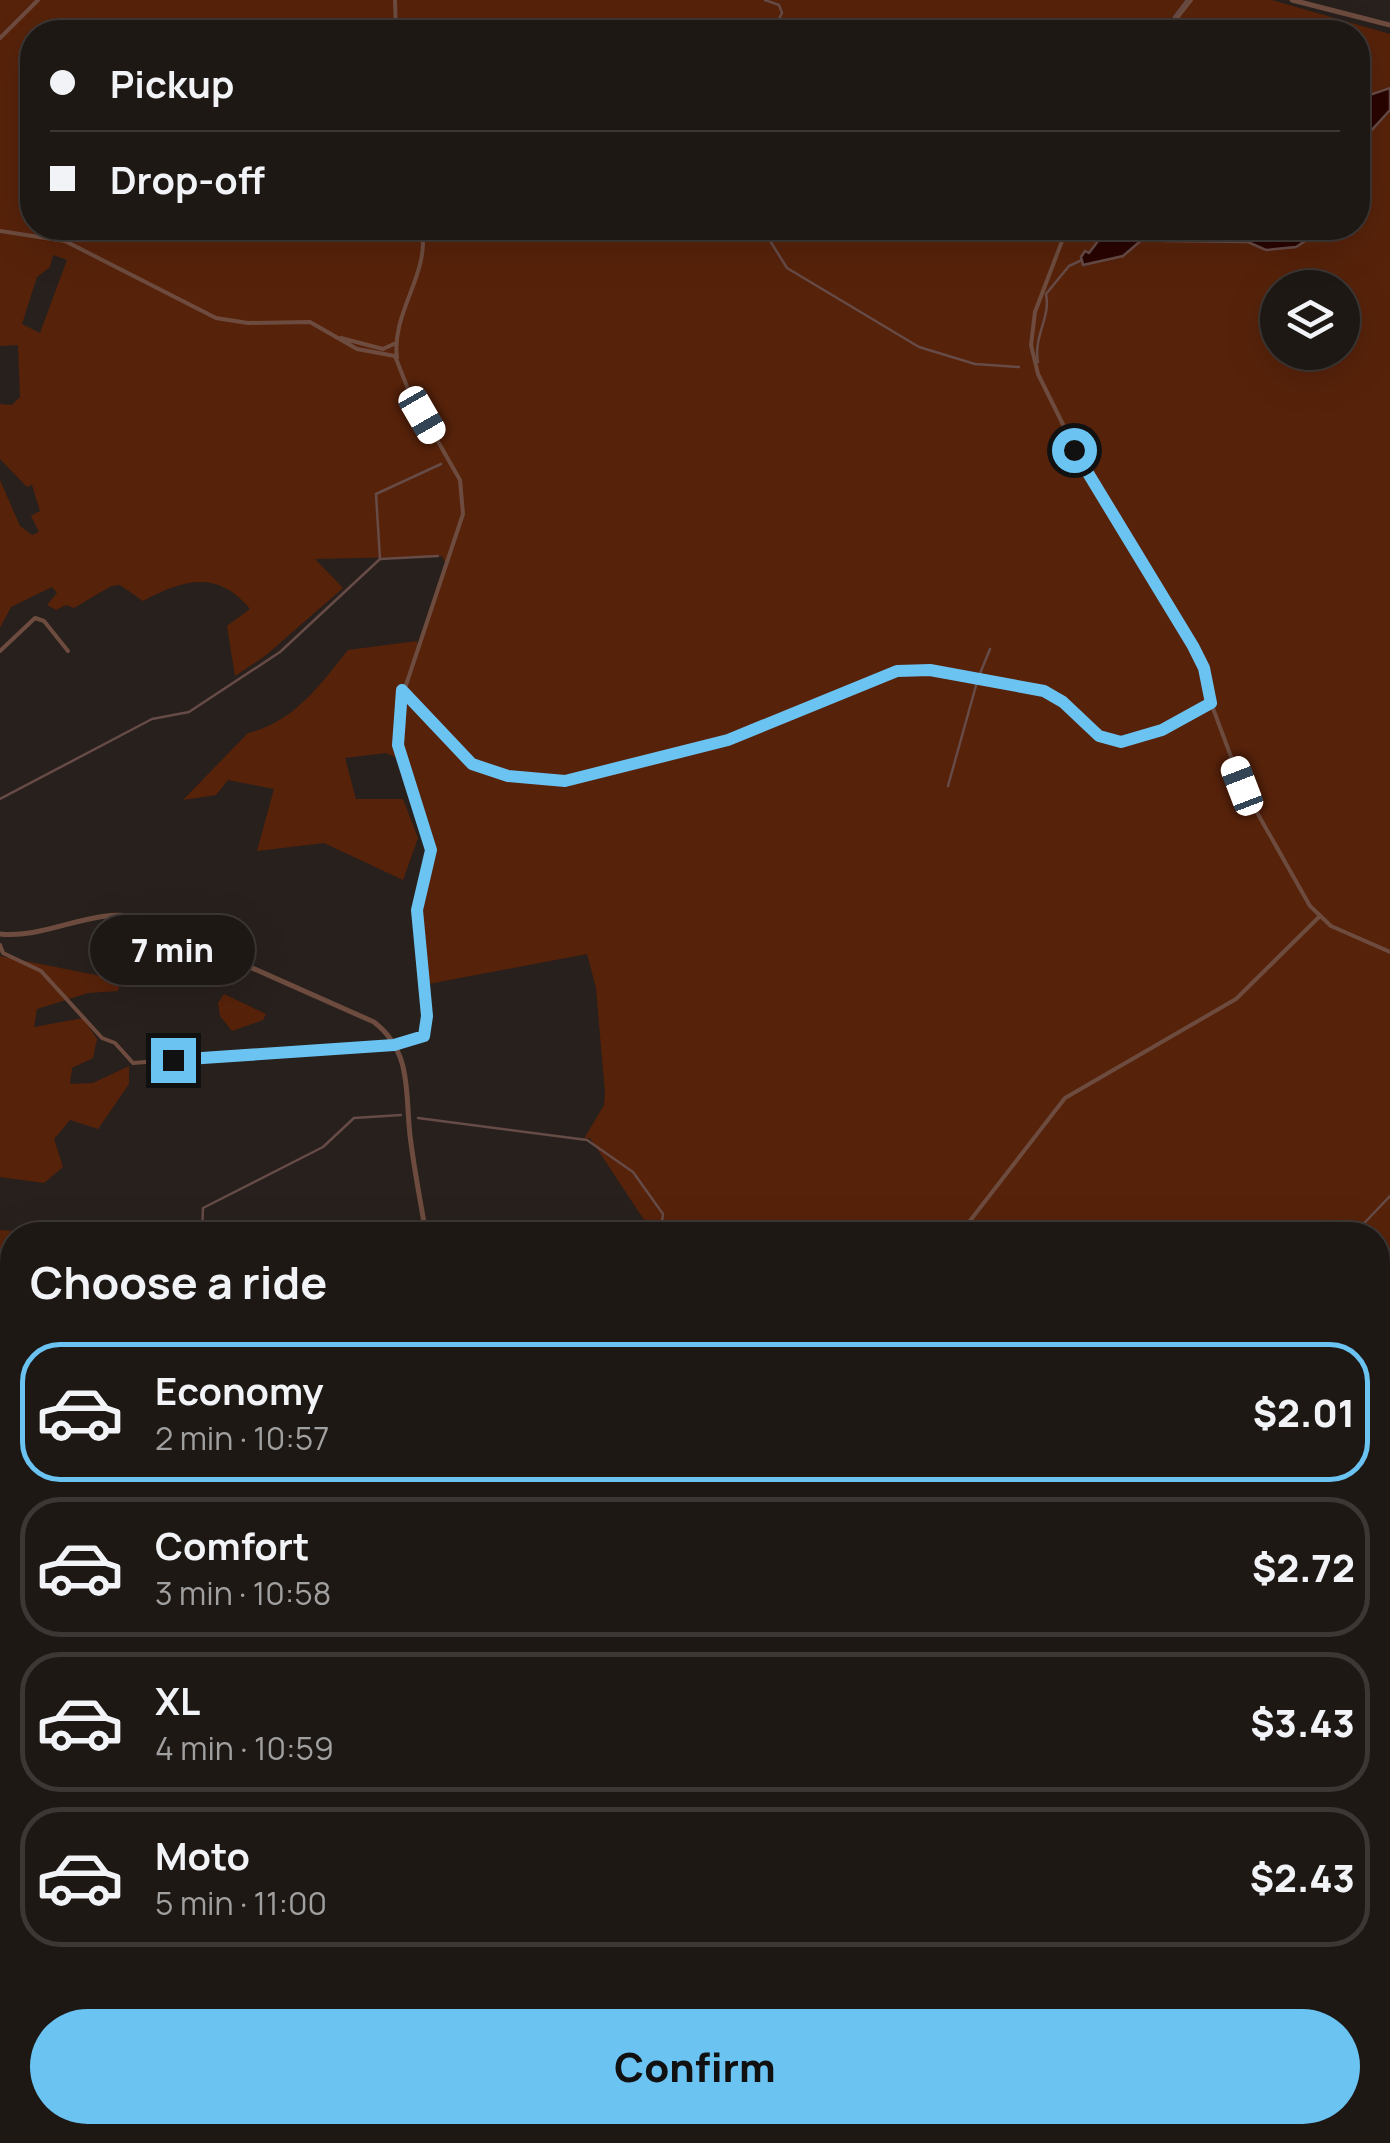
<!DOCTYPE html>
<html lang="en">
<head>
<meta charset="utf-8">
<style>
  body { margin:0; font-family:Manrope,sans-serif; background:#26211e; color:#f1f3f6; height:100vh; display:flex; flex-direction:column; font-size:38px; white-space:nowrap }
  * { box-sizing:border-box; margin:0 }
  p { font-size:32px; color:#a1a0a0 }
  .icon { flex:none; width:55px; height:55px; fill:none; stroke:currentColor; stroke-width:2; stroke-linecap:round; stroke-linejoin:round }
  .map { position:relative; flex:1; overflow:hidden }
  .sheet { position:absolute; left:0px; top:1222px; width:1390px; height:922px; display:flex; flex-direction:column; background:#1e1815; border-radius:40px 40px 0 0; box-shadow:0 10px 40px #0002,0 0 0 2px #3c3734 }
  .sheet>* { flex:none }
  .hud { position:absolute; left:20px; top:20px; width:1350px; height:220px; border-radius:40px; box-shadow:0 10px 40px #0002,0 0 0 2px #3c3734; display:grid; align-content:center; height:220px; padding:0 30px; background:#1e1815 }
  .buttons { position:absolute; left:1260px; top:270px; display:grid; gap:20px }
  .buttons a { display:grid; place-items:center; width:100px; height:100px; border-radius:50%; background:#1e1815; box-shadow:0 10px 40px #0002,0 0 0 2px #3c3734; font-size:50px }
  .end { position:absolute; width:45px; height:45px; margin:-22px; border:12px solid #6bc3f2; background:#111; box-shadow:0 0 0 5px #111 }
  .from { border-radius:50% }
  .bubble { position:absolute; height:70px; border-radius:35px; background:#1e1815; box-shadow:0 10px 40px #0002,0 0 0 2px #3c3734; font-size:32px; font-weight:800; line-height:70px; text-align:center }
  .car { position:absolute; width:30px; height:60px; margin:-30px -15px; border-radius:12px; box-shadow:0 0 8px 2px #0007; background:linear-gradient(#fff 24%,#345 0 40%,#fff 0 76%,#345 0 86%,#fff 0) }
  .hud b { display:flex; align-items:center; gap:35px; height:95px; font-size:38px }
  .hud b+b { border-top:2px solid #3c3734 }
  .hud i { width:25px; height:25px; background:#f1f3f6 }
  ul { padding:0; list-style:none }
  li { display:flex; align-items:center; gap:30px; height:140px; margin:0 20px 15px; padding:0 10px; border:5px solid #3c3734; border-radius:40px }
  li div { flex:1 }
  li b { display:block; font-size:38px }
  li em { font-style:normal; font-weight:800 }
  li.current { border-color:#6bc3f2 }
  li>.icon { width:90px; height:90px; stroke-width:1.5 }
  h2 { padding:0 30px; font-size:45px; line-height:120px }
  .primary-button { display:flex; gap:20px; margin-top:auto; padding:20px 30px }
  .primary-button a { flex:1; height:115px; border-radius:60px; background:#6bc3f2; color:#111; font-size:40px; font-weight:800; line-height:115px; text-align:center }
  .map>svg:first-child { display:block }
  .green { fill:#57220a; fill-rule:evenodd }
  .water { fill:#290400; stroke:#664b47; stroke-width:2.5 }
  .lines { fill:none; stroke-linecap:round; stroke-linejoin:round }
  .stream { stroke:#664b47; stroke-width:2.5 }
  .minor { stroke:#6d4c3f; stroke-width:4 }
  .tertiary { stroke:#6d4c3f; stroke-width:5 }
  .route { stroke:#6bc3f2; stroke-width:12 }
</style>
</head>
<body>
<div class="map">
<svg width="1390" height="2143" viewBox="0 0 1390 2143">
  <rect width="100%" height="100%" fill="#28201c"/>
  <path class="green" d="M 0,0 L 1272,0 L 1390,34 L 1390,1396 L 1378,1381 L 1378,1235 L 654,1235 L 590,1138 L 584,1139 L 604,1105 L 605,1093 L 596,988 L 587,954 L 423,985 L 417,914 L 431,859 L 430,841 L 402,760 L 386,753 L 345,758 L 356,799 L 403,799 L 418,838 L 403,880 L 324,843 L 257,851 L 274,789 L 228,780 L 216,795 L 183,800 L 248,733 C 294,722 320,685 348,650 L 417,641 L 417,650 L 447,567 L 442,556 L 315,559 L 343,588 L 265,656 L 235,676 L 227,626 L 250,609 C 217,569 182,580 143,601 L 120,585 L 111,586 L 74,608 L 66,605 L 56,610 L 47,605 L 57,593 L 52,587 L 11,607 L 0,628 L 0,480 L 20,526 L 32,535 L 39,532 L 31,516 L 40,511 L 32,485 L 27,487 L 0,459 L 0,404 L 12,405 L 20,397 L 18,345 L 0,346 L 0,233 L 52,238 L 0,231 ZM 32,32 L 1358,32 L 1358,228 L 32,228 ZM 53,255 L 67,260 L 40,333 L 22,324 L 37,277 L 50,267 ZM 1278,288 L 1342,288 L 1342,352 L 1278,352 Z
    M 0,956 L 121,980 L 118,991 L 88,993 L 37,1009 L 34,1027 L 83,1018 L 97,1039 L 93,1058 L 72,1068 L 70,1084 L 93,1083 L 129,1066 L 129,1084 L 98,1129 L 70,1120 L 54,1139 L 63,1167 L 44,1183 L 0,1177 Z
    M 224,994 L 266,1014 L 263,1020 L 232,1031 L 220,1016 L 218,1003 Z
    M 0,1230 L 63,1235 L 12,1235 L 12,1357 L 0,1356 Z
    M 1386,1769 L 1390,1769 L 1390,2143 L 802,2143 L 804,2132 L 1378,2132 L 1378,1778 Z
    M 0,1957 L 9,1963 L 1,1977 L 12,1978 L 12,2046 L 0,2059 Z
    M 171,2133 L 396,2132 L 396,2137 L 417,2143 L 163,2141 Z"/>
  <path class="water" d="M 1390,88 L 1390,110 L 1358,145 L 1358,99 Z
    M 1108,228 L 1325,228 L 1296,247 L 1266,250 L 1248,242 L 1165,241 L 1152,231 L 1123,256 L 1083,265 L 1081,257 L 1085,251 L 1089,253 Z"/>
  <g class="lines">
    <path class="stream" d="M 765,0 L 779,5 L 782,13 L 772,32
      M 1174,17 L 1187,0
      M 762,228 L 787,268 L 919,347 L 975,364 L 1019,367
      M 1038,362 C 1033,336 1051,318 1046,294 L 1069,266 L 1082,260
      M 380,559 L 438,556
      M 979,676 L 990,649
      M 948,786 L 977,682
      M 0,799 L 152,719 L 189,712 L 280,652 L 380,559 L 376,494 L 441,464
      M 418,1118 L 587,1140 L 633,1172 L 663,1214 L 661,1229 L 668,1235
      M 202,1235 L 203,1208 L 323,1147 L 354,1118 L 401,1115
      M 1353,1235 L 1390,1196"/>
    <path class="minor" d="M 395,0 L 396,32
      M 1166,32 L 1191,0
      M 0,38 L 38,0
      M 1067,228 L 1035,312 L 1031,345 L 1038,374 L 1091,481 L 1201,661 L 1211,703 L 1242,786 L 1310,906 L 1331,926 L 1390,952
      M 0,231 L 65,241 L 216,318 L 248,323 L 310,322 L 357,349 L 395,356 L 408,389 L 460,480 L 463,514 L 397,712 L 398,745 L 431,849 L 417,910 L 426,1028 L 421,1039 L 395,1045
      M 341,338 L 383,349 L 396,343
      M 397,358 C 391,312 430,275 422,228
      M 0,651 L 35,618 L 44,621 L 68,651
      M 402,690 L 472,763 L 508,775 L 565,781 L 728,740 L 897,671 L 930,670 L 1036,689 L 1063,701 L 1099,736 L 1121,742 L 1162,730 L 1211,703
      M 0,945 L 3,953 L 41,971 L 102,1038 L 115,1043 L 133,1063 L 393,1043
      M 959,1235 L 1065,1098 L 1236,999 L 1319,917
      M 0,1453 L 12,1441
      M 0,1523 L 12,1532
      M 0,1566 L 12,1546
      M 12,1568 L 12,1575
      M 0,1593 L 5,1587 L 2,1585
      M 5,1607 L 12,1594
      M 0,1609 L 12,1604
      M 0,1634 L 12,1634
      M 0,1801 L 0,1809
      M 0,1860 L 12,1867
      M 0,1883 L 4,1886 L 0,1890
      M 0,1933 L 12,1931
      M 980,2132 L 1003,2143
      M 902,2143 L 935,2132"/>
    <path class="tertiary" d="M 1292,0 L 1390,25
      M 0,934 C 46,939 91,908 137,917 L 374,1022 C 415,1054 404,1098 411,1143 C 415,1174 421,1204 426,1235
      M 0,1455 L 12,1464
      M 0,2065 L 12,2051
      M 624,2143 L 626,2132"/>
  </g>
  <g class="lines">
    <path class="route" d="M 173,1060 L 394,1045 L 424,1036 L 427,1016 L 417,910 L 431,850 L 398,745 L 402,690 L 472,764 L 508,776 L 565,781 L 728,740 L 897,671 L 930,670 L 1044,691 L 1063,702 L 1099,736 L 1121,742 L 1162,730 L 1211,703 L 1204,668 L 1193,646 L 1074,450"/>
  </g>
</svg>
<div class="buttons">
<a><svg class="icon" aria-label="layers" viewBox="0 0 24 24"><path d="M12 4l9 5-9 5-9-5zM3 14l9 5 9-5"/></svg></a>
</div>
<i class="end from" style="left:1074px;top:450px"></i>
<i class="end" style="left:173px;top:1060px"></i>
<div class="bubble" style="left:90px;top:915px;width:165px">7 min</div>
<i class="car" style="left:422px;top:415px;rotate:150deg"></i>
<i class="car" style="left:1242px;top:786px;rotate:339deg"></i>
<div class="hud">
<b><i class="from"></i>Pickup</b>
<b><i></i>Drop-off</b>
</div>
<section class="sheet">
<h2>Choose a ride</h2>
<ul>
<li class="current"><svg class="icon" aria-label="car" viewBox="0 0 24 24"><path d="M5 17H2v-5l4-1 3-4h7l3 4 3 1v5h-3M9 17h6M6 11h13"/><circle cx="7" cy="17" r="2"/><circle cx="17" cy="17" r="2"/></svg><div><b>Economy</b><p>2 min · 10:57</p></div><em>$2.01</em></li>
<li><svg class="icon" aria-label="car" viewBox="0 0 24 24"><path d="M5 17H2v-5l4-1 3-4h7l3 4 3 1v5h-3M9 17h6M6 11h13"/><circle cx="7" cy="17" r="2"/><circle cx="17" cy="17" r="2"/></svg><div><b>Comfort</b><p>3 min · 10:58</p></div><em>$2.72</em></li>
<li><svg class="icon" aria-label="car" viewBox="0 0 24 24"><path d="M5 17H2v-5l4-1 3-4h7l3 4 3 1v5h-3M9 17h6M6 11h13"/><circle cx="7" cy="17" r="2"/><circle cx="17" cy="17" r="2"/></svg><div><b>XL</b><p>4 min · 10:59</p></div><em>$3.43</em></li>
<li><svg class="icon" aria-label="car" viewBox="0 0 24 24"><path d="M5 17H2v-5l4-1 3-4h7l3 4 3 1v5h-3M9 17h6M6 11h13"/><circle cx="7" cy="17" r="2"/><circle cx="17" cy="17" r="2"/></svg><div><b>Moto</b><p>5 min · 11:00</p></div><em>$2.43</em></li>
</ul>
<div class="primary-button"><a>Confirm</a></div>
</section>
</div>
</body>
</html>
